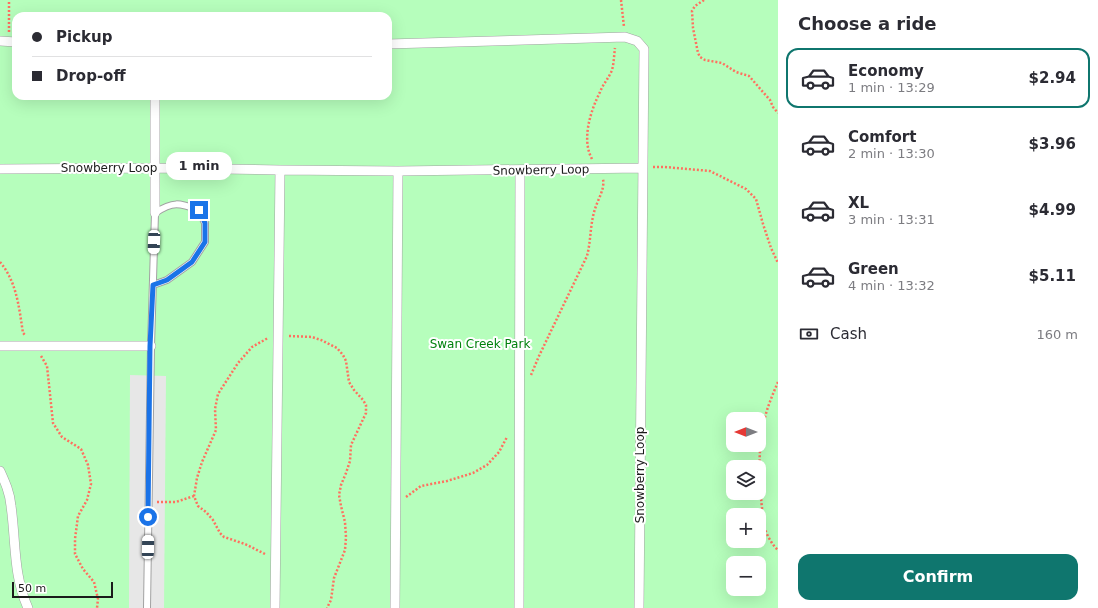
<!DOCTYPE html>
<html lang="en">
<head>
<meta charset="utf-8">
<style>
  body { margin:0; font-family:"DejaVu Sans",sans-serif; background:#f2f2f3; color:#2b2b33; height:100vh; display:flex; flex-direction:column; font-size:15px; white-space:nowrap }
  * { box-sizing:border-box; margin:0 }
  p { font-size:13px; color:#7c7c81 }
  .icon { flex:none; width:22px; height:22px; fill:none; stroke:currentColor; stroke-width:2; stroke-linecap:round; stroke-linejoin:round }
  .map { position:relative; flex:1; overflow:hidden }
  .details { display:flex; flex-direction:column; background:#fff; width:320px }
  .details>* { flex:none }
  .guide { position:absolute; left:12px; top:12px; width:380px; height:88px; border-radius:12px; box-shadow:0 4px 16px #0002; display:grid; align-content:center; height:88px; padding:0 20px; background:#fff }
  .needle { width:26px; rotate:270deg }
  .fabs { position:absolute; left:726px; top:412px; display:grid; gap:8px }
  .fabs a { display:grid; place-items:center; width:40px; height:40px; border-radius:8px; background:#fff; box-shadow:0 4px 16px #0002; font-size:20px }
  .scale { position:absolute; left:12px; bottom:10px; width:101px; box-sizing:border-box; padding-left:4px; border:2px solid #1b1b1b; border-top:0; font-size:11px; line-height:14px; white-space:nowrap; color:#1b1b1b; -webkit-text-stroke:3px #fff; paint-order:stroke }
  .end { position:absolute; width:18px; height:18px; margin:-9px; border:5px solid #1a73e8; background:#fff; box-shadow:0 0 0 2px #fff }
  .from { border-radius:50% }
  .bubble { position:absolute; height:28px; border-radius:12px; background:#fff; box-shadow:0 4px 16px #0002; font-size:13px; font-weight:800; line-height:28px; text-align:center }
  .car { position:absolute; width:12px; height:24px; margin:-12px -6px; border-radius:5px; box-shadow:0 0 3px 1px #0007; background:linear-gradient(#fff 24%,#345 0 40%,#fff 0 76%,#345 0 86%,#fff 0) }
  .guide b { display:flex; align-items:center; gap:14px; height:38px; font-size:15px }
  .guide b+b { border-top:1px solid #e1e1e2 }
  .guide i { width:10px; height:10px; background:#2b2b33 }
  ul { padding:0; list-style:none }
  li { display:flex; align-items:center; gap:12px; height:60px; margin:0 8px 6px; padding:0 12px; border:2px solid transparent; border-radius:12px }
  li div { flex:1 }
  li b { display:block; font-size:15px }
  li em { font-style:normal; font-weight:800 }
  li.current { border-color:#0f766e }
  li>.icon { width:36px; height:36px; stroke-width:1.5 }
  h2 { padding:0 20px; font-size:18px; line-height:48px }
  .pay { display:flex; align-items:center; gap:10px; height:44px; padding:0 20px; font-size:15px }
  .pay p { margin-inline-start:auto }
  .action { display:flex; gap:8px; margin-top:auto; padding:8px 20px }
  .action a { flex:1; height:46px; border-radius:12px; background:#0f766e; color:#fff; font-size:16px; font-weight:800; line-height:46px; text-align:center }
  main { display:flex; flex:1; min-height:0 }
  .map>svg:first-child { display:block }
  .park { fill:#b6febc; fill-rule:evenodd }
  .parking { fill:#e7e7e7 }
  .lines { fill:none; stroke-linecap:round; stroke-linejoin:round }
  .service-casing { stroke:#a2a2a2; stroke-width:8 }
  .pedestrian-casing { stroke:#a2a2a2; stroke-width:10 }
  .path { stroke:#ff705f; stroke-width:2.5; stroke-dasharray:2 2; stroke-linecap:butt }
  .service { stroke:#fff; stroke-width:6 }
  .pedestrian { stroke:#fff; stroke-width:9 }
  .route { stroke:#1a73e8; stroke-width:5 }
  .labels { text-anchor:middle; dominant-baseline:central; stroke-width:4; stroke-linejoin:round; paint-order:stroke }
  .street-label { font-size:12px; fill:#1b1b1b; stroke:#fff }
  .park-label { font-size:12px; fill:#01810d; stroke:#fff }
</style>
</head>
<body>
<main>
<div class="map">
<svg width="778" height="608" viewBox="0 0 778 608">
  <rect width="100%" height="100%" fill="#eee9df"/>
  <path class="park" d="M 0,0 L 778,0 L 778,608 L 0,608 ZM 16,16 L 388,16 L 388,96 L 16,96 ZM 733,419 L 759,419 L 759,445 L 733,445 ZM 733,467 L 759,467 L 759,493 L 733,493 ZM 733,515 L 759,515 L 759,541 L 733,541 ZM 733,563 L 759,563 L 759,589 L 733,589 Z"/>
  <path class="parking" d="M 130,375 L 166,376 L 164,608 L 129,608 Z"/>
  <g class="lines">
    <g class="service-casing">
      <path id="service" d="M 147,608 L 151,346 L 155,213 C 173,201 179,203 199,210 L 205,223 L 205,242 L 192,262 L 167,280 L 153,285"/>
    </g>
    <g class="pedestrian-casing">
      <path id="pedestrian" d="M 0,41 L 16,42
        M 388,44 L 625,37 L 637,41 L 644,49 L 639,608
        M 0,169 L 155,168 L 280,170 L 398,171 L 642,168
        M 155,213 L 155,96
        M 0,346 L 151,346
        M 0,471 C 5,482 10,493 11,506 C 16,541 13,575 28,608
        M 275,608 L 280,170
        M 395,608 L 398,171
        M 519,608 L 520,170"/>
    </g>
    <path class="path" d="M 621,0 L 624,27
      M 704,0 L 695,6 L 692,11 L 693,28 L 698,53 L 700,57 L 705,60 L 722,63 L 736,72 L 749,76 L 770,100 L 773,107 L 778,113
      M 9,32 L 9,0
      M 592,159 C 581,139 591,110 600,92 C 603,84 609,78 612,70 C 614,63 614,55 615,48
      M 653,167 L 665,167 L 710,171 L 746,189 L 756,199 L 763,224 L 771,248 L 778,263
      M 0,262 C 17,282 19,308 23,333 L 25,335
      M 289,336 L 312,337 L 321,340 L 337,348 L 343,355 L 346,361 L 349,382 L 354,390 L 363,400 L 366,405 L 366,413 L 351,445 L 350,461 L 346,473 L 341,485 L 339,495 L 341,506 L 345,522 L 346,537 L 345,550 L 334,578 L 331,600 L 327,608
      M 41,356 L 47,366 L 53,423 L 62,437 L 81,449 L 88,465 L 91,484 L 87,500 L 78,516 L 75,539 L 75,554 L 83,569 L 94,582 L 98,599 L 97,608
      M 531,375 L 539,356 L 587,256 C 591,241 590,224 595,209 C 598,199 605,189 603,179
      M 778,382 C 772,396 766,410 763,426 C 758,453 759,481 762,508 C 762,514 762,521 764,527 C 767,535 772,545 778,550
      M 406,497 L 421,486 L 447,481 L 473,473 L 487,465 L 499,452 L 507,437
      M 157,502 L 176,502 L 194,496
      M 265,554 L 245,544 L 224,537 L 220,533 L 213,520 L 206,512 L 198,506 L 194,496 L 197,478 L 202,462 L 216,430 L 215,409 L 218,394 L 238,363 L 252,347 L 268,338"/>
    <use href="#service" class="service"/>
    <use href="#pedestrian" class="pedestrian"/>
  </g>
  <g class="lines">
    <path class="route" d="M 148,517 L 150,346 L 153,285 L 167,280 L 192,262 L 205,242 L 205,223 L 199,210"/>
  </g>
  <g class="labels">
    <g class="street-label">
      <text x="109" y="168">Snowberry Loop</text>
      <text transform="translate(541 170) rotate(-1)">Snowberry Loop</text>
      <text transform="translate(640 475) rotate(-90)">Snowberry Loop</text>
    </g>
    <g class="park-label">
      <text x="480" y="344">Swan Creek Park</text>
    </g>
  </g>
</svg>
<div class="fabs">
<a><svg class="needle" viewBox="-14 -14 28 28"><path d="M0-13l5 13h-10z" fill="#e53935"/><path d="M0 13l5-13h-10z" fill="#7c7c81"/></svg></a>
<a><svg class="icon" aria-label="layers" viewBox="0 0 24 24"><path d="M12 4l9 5-9 5-9-5zM3 14l9 5 9-5"/></svg></a>
<a>+</a>
<a>−</a>
</div>
<div class="scale">50 m</div>
<i class="end from" style="left:148px;top:517px"></i>
<i class="end" style="left:199px;top:210px"></i>
<div class="bubble" style="left:166px;top:152px;width:66px">1 min</div>
<i class="car" style="left:154px;top:242px;rotate:182deg"></i>
<i class="car" style="left:148px;top:547px;rotate:1deg"></i>
<div class="guide">
<b><i class="from"></i>Pickup</b>
<b><i></i>Drop-off</b>
</div>
</div>
<section class="details">
<h2>Choose a ride</h2>
<ul>
<li class="current"><svg class="icon" aria-label="car" viewBox="0 0 24 24"><path d="M5 17H2v-5l4-1 3-4h7l3 4 3 1v5h-3M9 17h6M6 11h13"/><circle cx="7" cy="17" r="2"/><circle cx="17" cy="17" r="2"/></svg><div><b>Economy</b><p>1 min · 13:29</p></div><em>$2.94</em></li>
<li><svg class="icon" aria-label="car" viewBox="0 0 24 24"><path d="M5 17H2v-5l4-1 3-4h7l3 4 3 1v5h-3M9 17h6M6 11h13"/><circle cx="7" cy="17" r="2"/><circle cx="17" cy="17" r="2"/></svg><div><b>Comfort</b><p>2 min · 13:30</p></div><em>$3.96</em></li>
<li><svg class="icon" aria-label="car" viewBox="0 0 24 24"><path d="M5 17H2v-5l4-1 3-4h7l3 4 3 1v5h-3M9 17h6M6 11h13"/><circle cx="7" cy="17" r="2"/><circle cx="17" cy="17" r="2"/></svg><div><b>XL</b><p>3 min · 13:31</p></div><em>$4.99</em></li>
<li><svg class="icon" aria-label="car" viewBox="0 0 24 24"><path d="M5 17H2v-5l4-1 3-4h7l3 4 3 1v5h-3M9 17h6M6 11h13"/><circle cx="7" cy="17" r="2"/><circle cx="17" cy="17" r="2"/></svg><div><b>Green</b><p>4 min · 13:32</p></div><em>$5.11</em></li>
</ul>
<div class="pay"><svg class="icon" aria-label="cash" viewBox="0 0 24 24"><path d="M3 7h18v10H3z"/><circle cx="12" cy="12" r="2"/></svg>Cash<p>160 m</p></div>
<div class="action"><a>Confirm</a></div>
</section>
</main>
</body>
</html>
